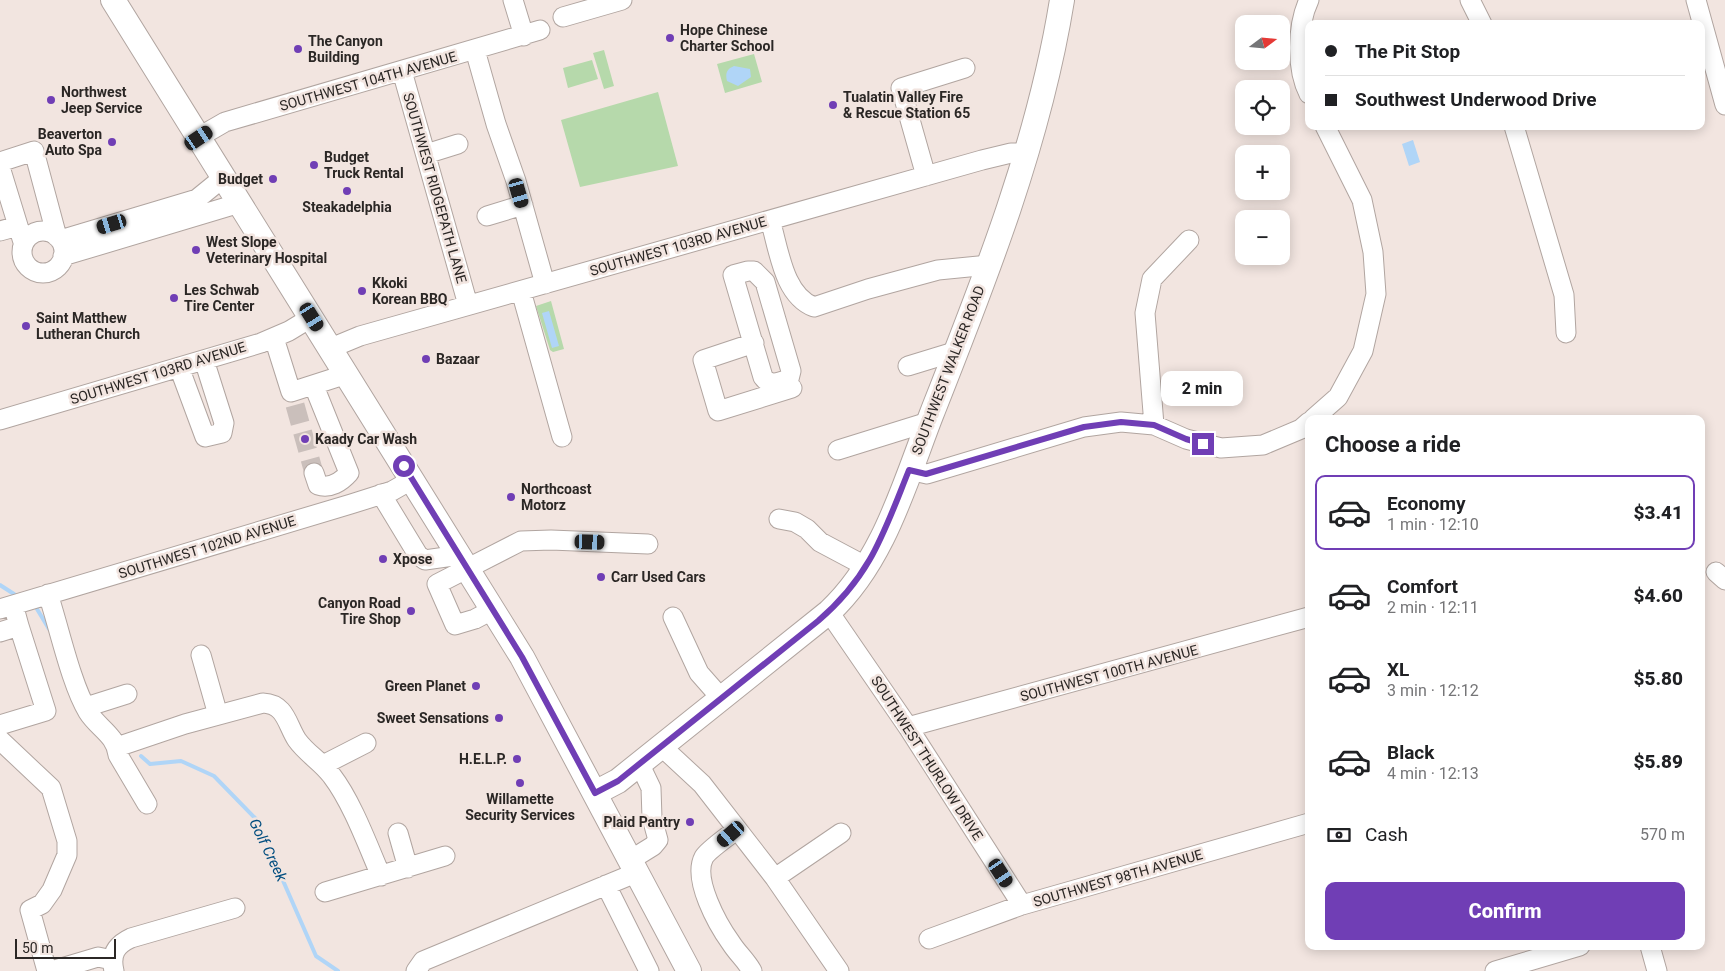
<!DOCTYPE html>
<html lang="en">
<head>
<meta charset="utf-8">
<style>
  body { margin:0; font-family:Roboto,sans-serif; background:#f6f6f6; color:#202124; height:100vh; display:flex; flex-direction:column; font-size:19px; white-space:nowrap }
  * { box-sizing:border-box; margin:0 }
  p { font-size:16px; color:#757577 }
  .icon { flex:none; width:28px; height:28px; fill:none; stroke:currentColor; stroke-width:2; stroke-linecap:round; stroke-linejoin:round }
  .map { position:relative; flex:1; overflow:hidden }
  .sheet { position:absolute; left:1305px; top:415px; width:400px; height:535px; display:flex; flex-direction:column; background:#fff; border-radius:10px; box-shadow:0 2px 12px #0003 }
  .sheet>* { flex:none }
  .top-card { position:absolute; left:1305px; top:20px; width:400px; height:110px; border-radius:10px; box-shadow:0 2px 12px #0003; display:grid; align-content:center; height:110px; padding:0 20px; background:#fff }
  .needle { width:32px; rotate:74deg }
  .buttons { position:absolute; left:1235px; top:15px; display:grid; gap:10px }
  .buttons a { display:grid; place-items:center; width:55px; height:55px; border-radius:10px; background:#fff; box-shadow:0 2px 12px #0003; font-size:25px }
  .scale { position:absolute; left:15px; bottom:12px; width:101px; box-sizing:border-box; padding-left:5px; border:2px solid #2b2725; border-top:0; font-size:14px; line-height:18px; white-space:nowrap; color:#2b2725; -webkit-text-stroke:4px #f2e5e0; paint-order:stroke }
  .end { position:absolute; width:22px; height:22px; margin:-11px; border:6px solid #703eb5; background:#fff; box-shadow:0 0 0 2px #fff }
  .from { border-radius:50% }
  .bubble { position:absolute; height:35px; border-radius:10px; background:#fff; box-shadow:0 2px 12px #0003; font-size:16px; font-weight:800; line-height:35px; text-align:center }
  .car { position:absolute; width:15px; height:30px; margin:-15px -8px; border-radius:6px; box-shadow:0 0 4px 1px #0007; background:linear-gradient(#222 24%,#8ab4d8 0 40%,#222 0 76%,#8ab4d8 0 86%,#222 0) }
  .top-card b { display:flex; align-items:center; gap:18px; height:48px; font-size:19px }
  .top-card b+b { border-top:1px solid #e0e0e0 }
  .top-card i { width:12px; height:12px; background:#202124 }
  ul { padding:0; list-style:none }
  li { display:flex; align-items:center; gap:15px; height:75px; margin:0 10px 8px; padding:0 10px; border:2px solid transparent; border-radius:10px }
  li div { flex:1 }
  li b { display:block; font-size:19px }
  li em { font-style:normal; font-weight:800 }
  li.selected { border-color:#703eb5 }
  li>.icon { width:45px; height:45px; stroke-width:1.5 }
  h2 { padding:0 20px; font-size:22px; line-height:60px }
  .pay { display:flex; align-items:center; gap:12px; height:55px; padding:0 20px; font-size:19px }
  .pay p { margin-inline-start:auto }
  .cta { display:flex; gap:10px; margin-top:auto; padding:10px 20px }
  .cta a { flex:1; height:58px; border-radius:10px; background:#703eb5; color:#fff; font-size:20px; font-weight:800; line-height:58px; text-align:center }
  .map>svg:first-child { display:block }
  .green { fill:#b6d9ab }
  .water { fill:#b0d5f7 }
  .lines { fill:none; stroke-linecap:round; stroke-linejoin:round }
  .stream { stroke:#b0d5f7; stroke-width:4 }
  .minor-tunnel { stroke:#cabfbb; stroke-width:19; stroke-dasharray:19 9; stroke-linecap:butt }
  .minor-casing { stroke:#b1a5a0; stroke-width:21 }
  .major-casing { stroke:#b1a5a0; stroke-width:26 }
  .minor { stroke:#fff; stroke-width:19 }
  .major { stroke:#fff; stroke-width:24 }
  .route { stroke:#703eb5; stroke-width:6 }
  .poi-dot { fill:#703eb5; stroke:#f2e5e0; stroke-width:2 }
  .labels { text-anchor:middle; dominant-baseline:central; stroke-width:5; stroke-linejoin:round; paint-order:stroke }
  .poi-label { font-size:14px; font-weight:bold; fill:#2b2725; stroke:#f2e5e0; text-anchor:start }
  .street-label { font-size:14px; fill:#2b2725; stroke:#f2e5e0 }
  .water-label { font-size:15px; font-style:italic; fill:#004d7f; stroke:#f2e5e0 }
</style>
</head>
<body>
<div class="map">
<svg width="1725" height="971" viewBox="0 0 1725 971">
  <rect width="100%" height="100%" fill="#f2e5e0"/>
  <path class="green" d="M 604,50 L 614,86 L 604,89 L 593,53 Z
    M 754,54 L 762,82 L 725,93 L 717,64 Z
    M 592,60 L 598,79 L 568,88 L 563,68 Z
    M 658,92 L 678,166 L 580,187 L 561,120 Z
    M 551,301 L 564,349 L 553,352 L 550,350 L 536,306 Z"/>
  <path class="water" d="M 734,66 L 750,69 L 751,77 L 738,86 L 727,81 C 725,73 727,69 734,66 Z
    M 1413,140 L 1420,162 L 1409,166 L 1402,144 Z
    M 549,311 L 559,346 L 552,348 L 542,313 Z"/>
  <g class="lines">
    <path class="stream" d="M 0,585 L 14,594
      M 37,609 L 49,629
      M 141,756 L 150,764 L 181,761 L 214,776 L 256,819 L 316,956 L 338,971"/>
    <path class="minor-tunnel" d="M 295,405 L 314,473"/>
    <g class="minor-casing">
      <path id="minor" d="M 513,0 L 524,36
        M 1470,0 L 1482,24
        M 1696,0 L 1725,105
        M 563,17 L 622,0
        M 475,50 L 496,124 L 516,181 L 545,284
        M 402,71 L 468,305
        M 1309,94 C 1296,69 1297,25 1309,0
        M 1514,126 L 1564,295 L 1566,333
        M 199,137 L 225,122 L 540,30
        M 426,154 L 458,144
        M 0,162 L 34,151 L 57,237
        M 0,167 L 23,242
        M 926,176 L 901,88 L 965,68
        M 487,216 L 523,205
        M 770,220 C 779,249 783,295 814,307 L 868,289 L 938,270 L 989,265
        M 0,231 L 18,226
        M22 252a21 21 0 1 1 42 0a21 21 0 1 1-42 0Z
        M 60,240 L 197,199 L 224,177
        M 63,256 L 240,203
        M 748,271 L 754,271 L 765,282 L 791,371 L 789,379 C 780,382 770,387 763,377 L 733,275 Z
        M 521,291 L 562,437
        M 274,338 L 291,392 L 347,374
        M 754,343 L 703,360 L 718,411 L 792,388
        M 331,348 L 360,336 L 982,160 L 1011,153 L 1026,153
        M 908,366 L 957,351
        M 179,367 L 205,437 L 222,433 L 224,423 L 204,360
        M 1313,419 L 1338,397 L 1363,351 L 1376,294 L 1373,252 L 1362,200 L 1325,126
        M 0,420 L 261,343 L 289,331 L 312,317
        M 1154,425 L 1145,313 L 1152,279 L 1189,240
        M 838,450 L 928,422
        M 909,470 L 927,474 L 1084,427 L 1121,422 L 1154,425 L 1186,439 L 1221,448 L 1263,445 L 1301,429 L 1309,422
        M 314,473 L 318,485 C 330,489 341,482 349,473 L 314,386
        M 381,494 L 418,555 L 425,560 L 460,555
        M 779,519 L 795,522 L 807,529 L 820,542 L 867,567
        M 1716,572 L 1725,580
        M 48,594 C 59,627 71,684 88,712 C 98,728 116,735 118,755 L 147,804
        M 0,609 L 351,504 L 392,491 L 413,479
        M 494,609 L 475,619 L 455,625 L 437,584 L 521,541 L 551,540 L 648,544
        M 829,612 L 908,727 L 1022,905
        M 673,617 L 699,673 L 721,698
        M 0,632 L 19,626 L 16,615
        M 201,655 L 218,715
        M 86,707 L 127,694
        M 0,725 L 46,711 L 19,626
        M 908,727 L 1309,617
        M 0,740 L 51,788 L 67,841 L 67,855 L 52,890 L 42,904 L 30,910 L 47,971
        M 661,746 L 702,784 L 775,878 L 839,971
        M 117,747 L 185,724 L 263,703 C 286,704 287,725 297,740 C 307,754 322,762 332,776 C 352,802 368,846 381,876
        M 323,765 L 366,743
        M 737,829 C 729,836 709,849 704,857 C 692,879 718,925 731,943 C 738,954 745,959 752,971
        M 398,833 L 408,868
        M 632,859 L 653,846 L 658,840 L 652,818 L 651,788 L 639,763
        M 775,878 L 841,833
        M 606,885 L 649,971
        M 325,892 L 445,856
        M 929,939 L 1022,905 L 1309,823
        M 1650,946 L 1657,971
        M 51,971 L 98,957 L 112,960
        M 114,971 C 110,954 116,945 131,938 L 235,908
        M 416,971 L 423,961 L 638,872
        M 1495,971 L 1580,946"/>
    </g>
    <g class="major-casing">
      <path id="major" d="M 113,0 L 522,657 L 689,971
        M 595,793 L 618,781 L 829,612 C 884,561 905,482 932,413 C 985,279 1039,143 1062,0"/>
    </g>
    <use href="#minor" class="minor"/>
    <use href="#major" class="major"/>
  </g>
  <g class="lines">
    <path class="route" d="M 404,466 L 522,657 L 595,793 L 618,781 L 818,621 C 871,576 884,532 909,470 L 926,474 L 1084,427 L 1121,422 L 1154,425 L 1186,439 L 1203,444"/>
  </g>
  <g class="poi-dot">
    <circle cx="670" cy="38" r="5"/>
    <circle cx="298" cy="49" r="5"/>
    <circle cx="51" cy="100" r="5"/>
    <circle cx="833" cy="105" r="5"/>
    <circle cx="112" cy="142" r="5"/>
    <circle cx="314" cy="165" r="5"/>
    <circle cx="273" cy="179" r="5"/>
    <circle cx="347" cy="191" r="5"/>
    <circle cx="196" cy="250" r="5"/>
    <circle cx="362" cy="291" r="5"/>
    <circle cx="174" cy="298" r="5"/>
    <circle cx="26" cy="326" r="5"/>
    <circle cx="426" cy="359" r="5"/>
    <circle cx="305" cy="439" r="5"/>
    <circle cx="511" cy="497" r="5"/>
    <circle cx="383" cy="559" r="5"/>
    <circle cx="601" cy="577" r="5"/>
    <circle cx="411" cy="611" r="5"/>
    <circle cx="476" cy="686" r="5"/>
    <circle cx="499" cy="718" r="5"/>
    <circle cx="517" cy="759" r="5"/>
    <circle cx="520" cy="783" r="5"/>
    <circle cx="690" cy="822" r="5"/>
  </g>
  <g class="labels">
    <g class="poi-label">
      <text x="680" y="30">Hope Chinese<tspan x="680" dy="16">Charter School</tspan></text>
      <text x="308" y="41">The Canyon<tspan x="308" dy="16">Building</tspan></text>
      <text x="61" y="92">Northwest<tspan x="61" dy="16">Jeep Service</tspan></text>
      <text x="843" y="97">Tualatin Valley Fire<tspan x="843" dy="16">&amp; Rescue Station 65</tspan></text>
      <text x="102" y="134" text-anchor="end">Beaverton<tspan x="102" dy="16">Auto Spa</tspan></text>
      <text x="324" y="157">Budget<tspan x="324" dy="16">Truck Rental</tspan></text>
      <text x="263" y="179" text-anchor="end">Budget</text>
      <text x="347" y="207" text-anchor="middle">Steakadelphia</text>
      <text x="206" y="242">West Slope<tspan x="206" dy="16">Veterinary Hospital</tspan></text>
      <text x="372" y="283">Kkoki<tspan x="372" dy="16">Korean BBQ</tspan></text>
      <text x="184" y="290">Les Schwab<tspan x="184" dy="16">Tire Center</tspan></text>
      <text x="36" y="318">Saint Matthew<tspan x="36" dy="16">Lutheran Church</tspan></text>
      <text x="436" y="359">Bazaar</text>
      <text x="315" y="439">Kaady Car Wash</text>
      <text x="521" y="489">Northcoast<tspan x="521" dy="16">Motorz</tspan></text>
      <text x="393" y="559">Xpose</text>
      <text x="611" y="577">Carr Used Cars</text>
      <text x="401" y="603" text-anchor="end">Canyon Road<tspan x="401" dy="16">Tire Shop</tspan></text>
      <text x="466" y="686" text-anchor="end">Green Planet</text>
      <text x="489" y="718" text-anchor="end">Sweet Sensations</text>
      <text x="507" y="759" text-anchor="end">H.E.L.P.</text>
      <text x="520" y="799" text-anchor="middle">Willamette<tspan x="520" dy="16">Security Services</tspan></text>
      <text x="680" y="822" text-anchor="end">Plaid Pantry</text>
    </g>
    <g class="street-label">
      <text transform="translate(368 81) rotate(-16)">SOUTHWEST 104TH AVENUE</text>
      <text transform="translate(435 188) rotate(74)">SOUTHWEST RIDGEPATH LANE</text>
      <text transform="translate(678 246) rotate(-16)">SOUTHWEST 103RD AVENUE</text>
      <text transform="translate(948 370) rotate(-69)">SOUTHWEST WALKER ROAD</text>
      <text transform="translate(158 373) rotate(-17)">SOUTHWEST 103RD AVENUE</text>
      <text transform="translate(207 547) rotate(-17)">SOUTHWEST 102ND AVENUE</text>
      <text transform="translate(1109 673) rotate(-15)">SOUTHWEST 100TH AVENUE</text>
      <text transform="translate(927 758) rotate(57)">SOUTHWEST THURLOW DRIVE</text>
      <text transform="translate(1118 878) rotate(-16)">SOUTHWEST 98TH AVENUE</text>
    </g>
    <g class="water-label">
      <text transform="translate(268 850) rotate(64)">Golf Creek</text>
    </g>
  </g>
</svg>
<div class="buttons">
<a><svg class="needle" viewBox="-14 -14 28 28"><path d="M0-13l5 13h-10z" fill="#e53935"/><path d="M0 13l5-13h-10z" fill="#757577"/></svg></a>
<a><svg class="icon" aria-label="locate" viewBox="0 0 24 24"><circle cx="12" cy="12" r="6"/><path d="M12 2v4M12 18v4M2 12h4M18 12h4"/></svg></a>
<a>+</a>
<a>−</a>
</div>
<div class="scale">50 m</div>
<i class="end from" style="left:404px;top:466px"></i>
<i class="end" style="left:1203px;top:444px"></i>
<div class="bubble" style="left:1161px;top:371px;width:82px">2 min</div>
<i class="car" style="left:199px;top:138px;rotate:56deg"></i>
<i class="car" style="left:519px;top:193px;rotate:164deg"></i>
<i class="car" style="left:112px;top:224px;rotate:253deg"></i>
<i class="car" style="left:312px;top:317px;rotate:148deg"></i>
<i class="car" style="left:590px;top:542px;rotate:92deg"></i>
<i class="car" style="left:731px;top:834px;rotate:229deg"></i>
<i class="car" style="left:1001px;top:873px;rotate:147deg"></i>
<div class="top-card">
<b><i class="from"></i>The Pit Stop</b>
<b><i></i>Southwest Underwood Drive</b>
</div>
<section class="sheet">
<h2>Choose a ride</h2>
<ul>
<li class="selected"><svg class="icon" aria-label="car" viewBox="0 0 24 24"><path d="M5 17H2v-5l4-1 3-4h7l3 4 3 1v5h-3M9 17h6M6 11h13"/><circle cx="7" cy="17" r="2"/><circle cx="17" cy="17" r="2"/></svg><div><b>Economy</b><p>1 min · 12:10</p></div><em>$3.41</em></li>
<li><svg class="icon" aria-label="car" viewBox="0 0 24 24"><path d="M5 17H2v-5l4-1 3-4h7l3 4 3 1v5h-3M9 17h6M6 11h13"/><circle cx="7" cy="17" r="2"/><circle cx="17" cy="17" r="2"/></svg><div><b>Comfort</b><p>2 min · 12:11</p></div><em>$4.60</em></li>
<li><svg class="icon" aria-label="car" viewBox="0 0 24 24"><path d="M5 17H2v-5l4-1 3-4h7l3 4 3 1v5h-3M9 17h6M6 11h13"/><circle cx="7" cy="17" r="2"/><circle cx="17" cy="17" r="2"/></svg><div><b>XL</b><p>3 min · 12:12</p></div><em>$5.80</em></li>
<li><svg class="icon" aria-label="car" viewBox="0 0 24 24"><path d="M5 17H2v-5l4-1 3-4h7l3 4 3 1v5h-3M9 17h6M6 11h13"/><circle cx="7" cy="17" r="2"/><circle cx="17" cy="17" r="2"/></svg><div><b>Black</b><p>4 min · 12:13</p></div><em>$5.89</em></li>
</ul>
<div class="pay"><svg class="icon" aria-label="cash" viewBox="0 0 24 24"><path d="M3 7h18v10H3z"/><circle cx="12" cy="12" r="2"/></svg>Cash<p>570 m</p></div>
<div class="cta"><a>Confirm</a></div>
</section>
</div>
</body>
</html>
